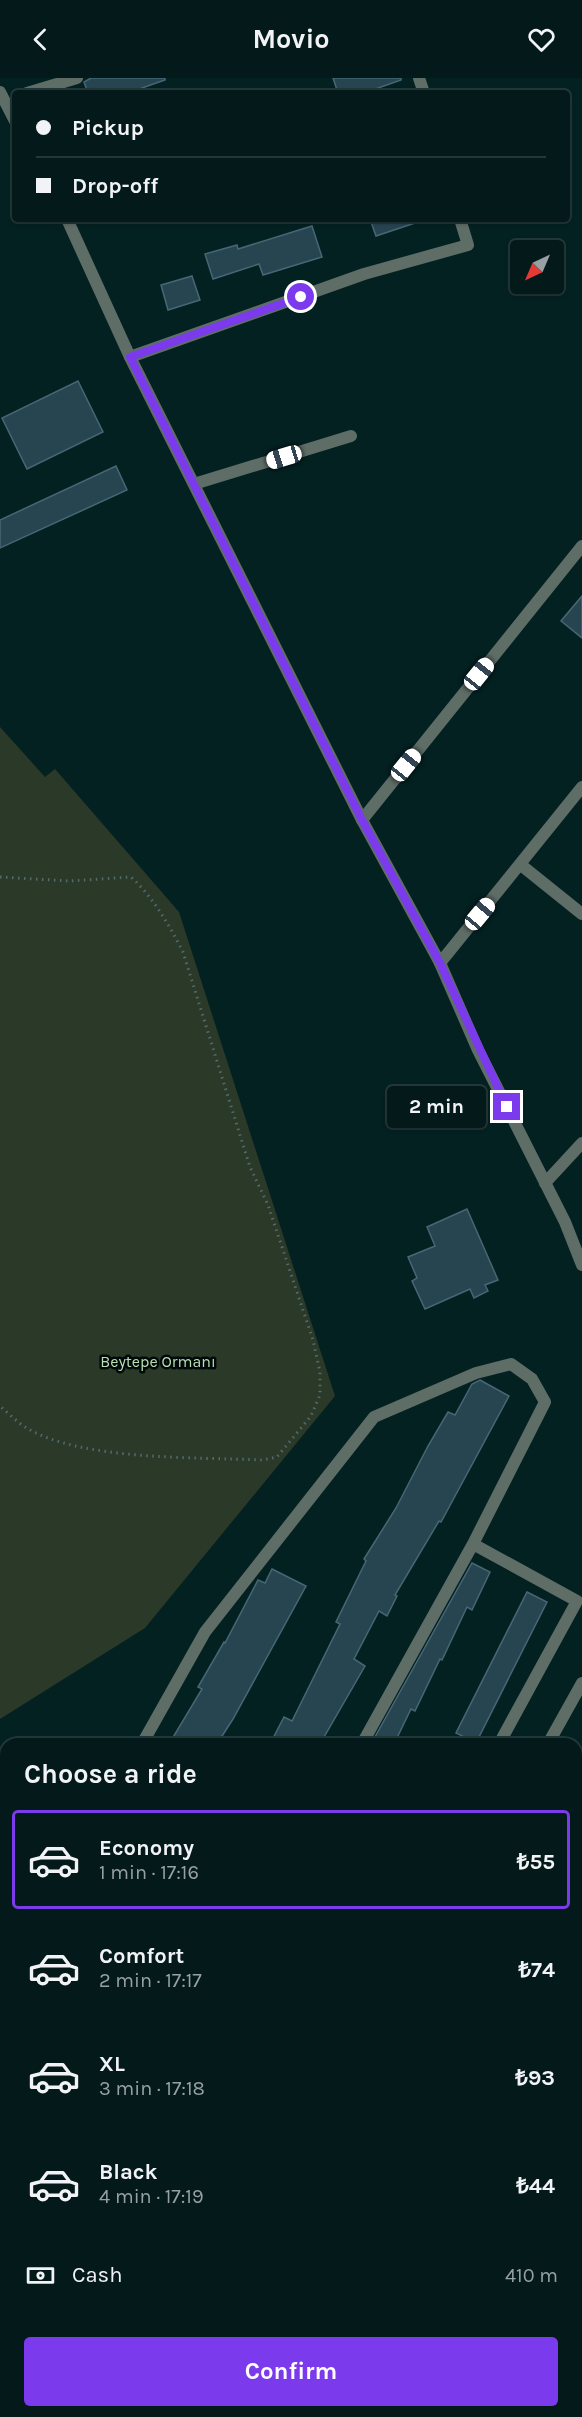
<!DOCTYPE html>
<html lang="en">
<head>
<meta charset="utf-8">
<style>
  body { margin:0; font-family:Karla,sans-serif; background:#112627; color:#f1f3f6; height:100vh; display:flex; flex-direction:column; font-size:22px; white-space:nowrap }
  * { box-sizing:border-box; margin:0 }
  p { font-size:20px; color:#97a0a2 }
  .icon { flex:none; width:33px; height:33px; fill:none; stroke:currentColor; stroke-width:2; stroke-linecap:round; stroke-linejoin:round }
  .map { position:relative; flex:1; overflow:hidden }
  .sheet { position:absolute; left:0px; top:1660px; width:582px; height:680px; display:flex; flex-direction:column; background:#03191a; border-radius:18px 18px 0 0; box-shadow:0 2px 4px #0004,0 0 0 2px #243839 }
  .sheet>* { flex:none }
  .banner { position:absolute; left:12px; top:12px; width:558px; height:132px; border-radius:6px; box-shadow:0 2px 4px #0004,0 0 0 2px #243839; display:grid; align-content:center; height:132px; padding:0 24px; background:#03191a }
  .needle { width:39px; rotate:224deg }
  .fabs { position:absolute; left:510px; top:162px; display:grid; gap:12px }
  .fabs a { display:grid; place-items:center; width:54px; height:54px; border-radius:6px; background:#03191a; box-shadow:0 2px 4px #0004,0 0 0 2px #243839; font-size:30px }
  .end { position:absolute; width:27px; height:27px; margin:-14px; border:8px solid #7c3aed; background:#fff; box-shadow:0 0 0 3px #fff }
  .from { border-radius:50% }
  .bubble { position:absolute; height:42px; border-radius:6px; background:#03191a; box-shadow:0 2px 4px #0004,0 0 0 2px #243839; font-size:20px; font-weight:700; line-height:42px; text-align:center }
  .car { position:absolute; width:18px; height:36px; margin:-18px -9px; border-radius:8px; box-shadow:0 0 4px 2px #0007; background:linear-gradient(#fff 24%,#345 0 40%,#fff 0 76%,#345 0 86%,#fff 0) }
  .banner b { display:flex; align-items:center; gap:21px; height:57px; font-size:22px }
  .banner b+b { border-top:2px solid #243839 }
  .banner i { width:15px; height:15px; background:#f1f3f6 }
  ul { padding:0; list-style:none }
  li { display:flex; align-items:center; gap:18px; height:99px; margin:0 12px 9px; padding:0 12px; border:3px solid transparent; border-radius:6px }
  li div { flex:1 }
  li b { display:block; font-size:22px }
  li em { font-style:normal; font-weight:700 }
  li.active { border-color:#7c3aed }
  li>.icon { width:54px; height:54px; stroke-width:1.5 }
  h2 { padding:0 24px; font-size:27px; line-height:72px }
  .pay { display:flex; align-items:center; gap:15px; height:66px; padding:0 24px; font-size:22px }
  .pay p { margin-inline-start:auto }
  .primary-button { display:flex; gap:12px; margin-top:auto; padding:12px 24px }
  .primary-button a { flex:1; height:69px; border-radius:6px; background:#7c3aed; color:#fff; font-size:24px; font-weight:700; line-height:69px; text-align:center }
  header { display:flex; justify-content:space-between; align-items:center; height:78px; padding:0 24px; background:#03191a; font-size:27px; font-weight:700 }
  .map>svg:first-child { display:block }
  .green { fill:#2b3929 }
  .building { fill:#274551; stroke:#466774; stroke-width:1.5 }
  .lines { fill:none; stroke-linecap:round; stroke-linejoin:round }
  .path { stroke:#526b6c; stroke-width:3; stroke-dasharray:1.5 4.5; stroke-linecap:butt }
  .service { stroke:#5f6d67; stroke-width:9 }
  .minor { stroke:#5f6d67; stroke-width:12 }
  .tertiary { stroke:#5f6d67; stroke-width:12 }
  .route { stroke:#7c3aed; stroke-width:8 }
  .labels { text-anchor:middle; dominant-baseline:central; stroke-width:5; stroke-linejoin:round; paint-order:stroke }
  .park-label { font-size:16px; fill:#b8deb2; stroke:#00090a }
</style>
</head>
<body>
<header><svg class="icon" aria-label="back" viewBox="0 0 24 24"><path d="M15 5l-7 7 7 7"/></svg>Movio<svg class="icon" aria-label="heart" viewBox="0 0 24 24"><path d="M12 20l-8-8c-3-5 5-10 8-4 3-6 11-1 8 4z"/></svg></header>
<div class="map">
<svg width="582" height="2339" viewBox="0 0 582 2339">
  <rect width="100%" height="100%" fill="#042122"/>
  <path class="green" d="M 0,649 L 45,699 L 55,691 L 179,834 L 335,1318 L 145,1550 L 0,1641 Z"/>
  <path class="building" d="M 91,0 L 165,0 L 165,2 L 128,15 L 88,15 L 84,4 Z
    M 333,0 L 401,0 L 401,2 L 364,15 L 338,15 Z
    M 370,141 L 420,141 L 421,143 L 376,158 Z
    M 312,148 L 322,179 L 263,197 L 259,186 L 213,201 L 205,176 L 237,167 L 238,171 Z
    M 192,198 L 200,222 L 168,232 L 161,207 Z
    M 78,303 L 103,354 L 27,391 L 2,340 Z
    M 116,388 L 127,412 L 0,470 L 0,442 Z
    M 582,518 L 582,560 L 561,543 Z
    M 467,1131 L 498,1202 L 485,1207 L 488,1213 L 474,1220 L 470,1211 L 425,1231 L 412,1203 L 417,1200 L 408,1179 L 435,1168 L 427,1149 Z
    M 480,1302 L 509,1318 L 441,1444 L 439,1443 L 395,1517 L 397,1518 L 387,1538 L 379,1533 L 354,1581 L 365,1588 L 320,1666 L 270,1666 L 284,1639 L 292,1643 L 340,1546 L 336,1544 L 366,1483 L 364,1481 L 396,1430 L 428,1368 L 448,1334 L 455,1337 L 472,1306 Z
    M 472,1485 L 490,1494 L 472,1532 L 467,1529 L 442,1582 L 440,1581 L 415,1633 L 411,1631 L 394,1666 L 371,1666 Z
    M 272,1491 L 306,1508 L 233,1641 L 217,1666 L 169,1666 L 202,1611 L 198,1609 L 224,1564 L 225,1565 L 258,1502 L 265,1505 Z
    M 527,1514 L 547,1524 L 476,1665 L 456,1655 Z"/>
  <g class="lines">
    <path class="path" d="M 0,799 L 69,803 L 131,799 C 154,820 169,847 183,874 L 250,1089 L 268,1127 L 313,1262 L 320,1294 L 320,1317 L 311,1338 L 277,1379 L 262,1382 C 196,1379 80,1383 25,1349 C 16,1343 8,1335 0,1328"/>
    <path class="service" d="M 576,1974 L 582,1977"/>
    <path class="minor" d="M 419,0 L 424,15
      M 27,15 L 77,0
      M 130,279 L 364,196 L 468,167 L 460,141
      M 194,406 L 351,358
      M 362,742 L 582,468
      M 521,787 L 582,836
      M 440,885 L 582,709
      M 545,1105 L 582,1065
      M 142,1666 L 205,1554 L 374,1339 L 476,1295 L 511,1286 L 532,1301 L 545,1324 L 473,1466 L 577,1523 L 499,1666
      M 362,1666 L 473,1466
      M 0,1826 L 6,1831
      M 0,1934 L 6,1916
      M 576,1956 L 582,1945
      M 0,2074 L 6,2063
      M 576,2123 L 582,2127
      M 11,2339 L 14,2334
      M 157,2339 L 159,2334
      M 373,2339 L 375,2334"/>
    <path class="tertiary" d="M 0,14 L 15,43
      M 67,141 L 130,279 L 362,742 L 440,885 L 478,972 L 565,1144 L 582,1187
      M 548,1666 L 582,1605
      M 576,1690 L 582,1679
      M 189,2339 L 192,2334
      M 230,2339 L 233,2334"/>
  </g>
  <g class="lines">
    <path class="route" d="M 301,219 L 130,279 L 362,742 L 440,885 L 507,1029"/>
  </g>
  <g class="labels">
    <g class="park-label">
      <text x="158" y="1283">Beytepe Ormanı</text>
    </g>
  </g>
</svg>
<div class="fabs">
<a><svg class="needle" viewBox="-14 -14 28 28"><path d="M0-13l5 13h-10z" fill="#e53935"/><path d="M0 13l5-13h-10z" fill="#97a0a2"/></svg></a>
</div>
<i class="end from" style="left:301px;top:219px"></i>
<i class="end" style="left:507px;top:1029px"></i>
<div class="bubble" style="left:387px;top:1008px;width:99px">2 min</div>
<i class="car" style="left:284px;top:379px;rotate:253deg"></i>
<i class="car" style="left:479px;top:596px;rotate:39deg"></i>
<i class="car" style="left:406px;top:687px;rotate:39deg"></i>
<i class="car" style="left:480px;top:836px;rotate:40deg"></i>
<div class="banner">
<b><i class="from"></i>Pickup</b>
<b><i></i>Drop-off</b>
</div>
<section class="sheet">
<h2>Choose a ride</h2>
<ul>
<li class="active"><svg class="icon" aria-label="car" viewBox="0 0 24 24"><path d="M5 17H2v-5l4-1 3-4h7l3 4 3 1v5h-3M9 17h6M6 11h13"/><circle cx="7" cy="17" r="2"/><circle cx="17" cy="17" r="2"/></svg><div><b>Economy</b><p>1 min · 17:16</p></div><em>₺55</em></li>
<li><svg class="icon" aria-label="car" viewBox="0 0 24 24"><path d="M5 17H2v-5l4-1 3-4h7l3 4 3 1v5h-3M9 17h6M6 11h13"/><circle cx="7" cy="17" r="2"/><circle cx="17" cy="17" r="2"/></svg><div><b>Comfort</b><p>2 min · 17:17</p></div><em>₺74</em></li>
<li><svg class="icon" aria-label="car" viewBox="0 0 24 24"><path d="M5 17H2v-5l4-1 3-4h7l3 4 3 1v5h-3M9 17h6M6 11h13"/><circle cx="7" cy="17" r="2"/><circle cx="17" cy="17" r="2"/></svg><div><b>XL</b><p>3 min · 17:18</p></div><em>₺93</em></li>
<li><svg class="icon" aria-label="car" viewBox="0 0 24 24"><path d="M5 17H2v-5l4-1 3-4h7l3 4 3 1v5h-3M9 17h6M6 11h13"/><circle cx="7" cy="17" r="2"/><circle cx="17" cy="17" r="2"/></svg><div><b>Black</b><p>4 min · 17:19</p></div><em>₺44</em></li>
</ul>
<div class="pay"><svg class="icon" aria-label="cash" viewBox="0 0 24 24"><path d="M3 7h18v10H3z"/><circle cx="12" cy="12" r="2"/></svg>Cash<p>410 m</p></div>
<div class="primary-button"><a>Confirm</a></div>
</section>
</div>
</body>
</html>
